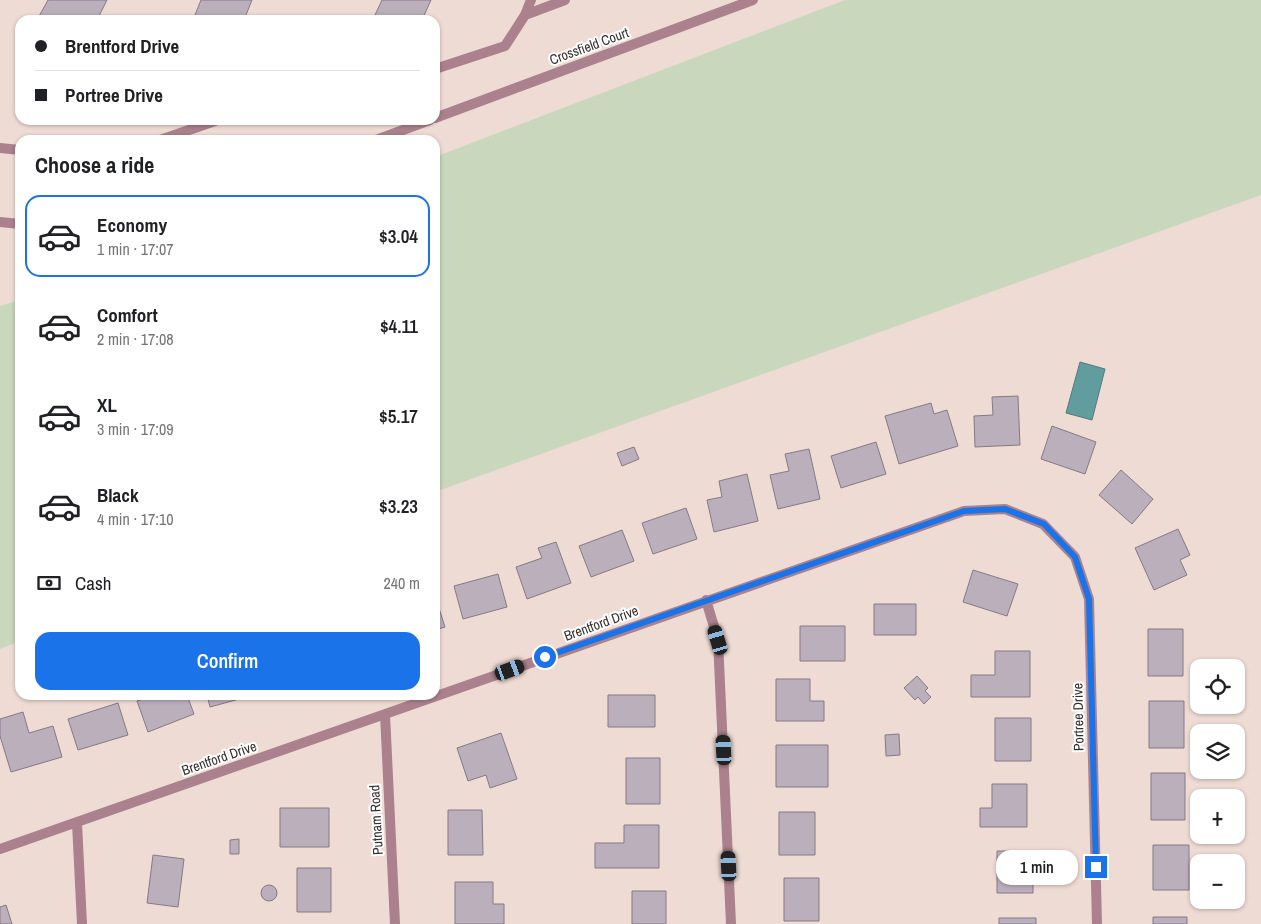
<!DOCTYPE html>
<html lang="en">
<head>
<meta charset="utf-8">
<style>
  body { margin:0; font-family:"Archivo Narrow",sans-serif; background:#f2f2f2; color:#202124; height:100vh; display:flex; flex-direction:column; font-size:19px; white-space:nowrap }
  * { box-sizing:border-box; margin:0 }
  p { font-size:16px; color:#757577 }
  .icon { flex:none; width:28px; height:28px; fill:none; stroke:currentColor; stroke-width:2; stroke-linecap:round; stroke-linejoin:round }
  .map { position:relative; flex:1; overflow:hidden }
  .panel { position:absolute; left:15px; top:135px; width:425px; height:565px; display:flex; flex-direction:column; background:#fff; border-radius:15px; box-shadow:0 1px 4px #0004 }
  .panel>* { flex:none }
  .top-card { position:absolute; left:15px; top:15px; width:425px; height:110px; border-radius:15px; box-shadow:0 1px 4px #0004; display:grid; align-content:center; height:110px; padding:0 20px; background:#fff }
  .fabs { position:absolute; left:1190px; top:659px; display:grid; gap:10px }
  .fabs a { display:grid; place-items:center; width:55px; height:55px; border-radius:10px; background:#fff; box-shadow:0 1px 4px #0004; font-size:25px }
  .end { position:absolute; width:22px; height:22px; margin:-11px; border:6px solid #1a73e8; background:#fff; box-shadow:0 0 0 2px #fff }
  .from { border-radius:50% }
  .bubble { position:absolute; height:35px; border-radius:15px; background:#fff; box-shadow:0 1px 4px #0004; font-size:16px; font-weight:600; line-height:35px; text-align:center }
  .car { position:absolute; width:15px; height:30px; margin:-15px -8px; border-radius:6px; box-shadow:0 0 4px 1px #0007; background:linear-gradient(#222 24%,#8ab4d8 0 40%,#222 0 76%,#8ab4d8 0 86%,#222 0) }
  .top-card b { display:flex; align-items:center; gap:18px; height:48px; font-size:19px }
  .top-card b+b { border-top:1px solid #e0e0e0 }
  .top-card i { width:12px; height:12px; background:#202124 }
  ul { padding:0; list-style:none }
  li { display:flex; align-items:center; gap:15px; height:82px; margin:0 10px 8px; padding:0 10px; border:2px solid transparent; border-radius:15px }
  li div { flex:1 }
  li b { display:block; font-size:19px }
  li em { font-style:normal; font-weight:600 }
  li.on { border-color:#1a73e8 }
  li>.icon { width:45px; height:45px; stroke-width:1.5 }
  h2 { padding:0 20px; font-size:22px; line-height:60px }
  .pay { display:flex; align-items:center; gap:12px; height:55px; padding:0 20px; font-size:19px }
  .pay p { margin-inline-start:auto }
  .action { display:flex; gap:10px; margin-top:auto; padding:10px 20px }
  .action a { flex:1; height:58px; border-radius:15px; background:#1a73e8; color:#fff; font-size:20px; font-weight:600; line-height:58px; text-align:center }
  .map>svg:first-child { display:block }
  .green { fill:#c9d7bd }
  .water { fill:#619c9f; stroke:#547b7c }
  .building { fill:#bcafbc; stroke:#857985 }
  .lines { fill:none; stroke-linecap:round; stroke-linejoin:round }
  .lane { stroke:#ab818d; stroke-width:10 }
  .street { stroke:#ab818d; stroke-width:10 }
  .route { stroke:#1a73e8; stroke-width:6 }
  .labels { text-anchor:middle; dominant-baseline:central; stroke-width:4; stroke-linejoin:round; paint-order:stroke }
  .street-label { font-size:14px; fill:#362f2c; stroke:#fff }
</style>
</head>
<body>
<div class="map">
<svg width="1261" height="924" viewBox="0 0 1261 924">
  <rect width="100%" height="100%" fill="#eedbd4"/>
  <path class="green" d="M 845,0 L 1261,0 L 1261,195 L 435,492 L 435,157 Z
    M 20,300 L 20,641 L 0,649 L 0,306 Z"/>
  <path class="water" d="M 1080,362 L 1105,369 L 1092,420 L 1066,413 Z"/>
  <path class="building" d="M 48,0 L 107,0 L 97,20 L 37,20 Z
    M 201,0 L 252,0 L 244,20 L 193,20 Z
    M 382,0 L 431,0 L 422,20 L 385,20 L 375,15 Z
    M 20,53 L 20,63 L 16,61 Z
    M 1018,396 L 1020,445 L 975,447 L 974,416 L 993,415 L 992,397 Z
    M 931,403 L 934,414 L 947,410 L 958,446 L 899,464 L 885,416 Z
    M 1052,426 L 1096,442 L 1085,474 L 1041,459 Z
    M 876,442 L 886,474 L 841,488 L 831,456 Z
    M 634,447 L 639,459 L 622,466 L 617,453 Z
    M 809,449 L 820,499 L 778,509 L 770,475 L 789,471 L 785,454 Z
    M 1121,470 L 1153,499 L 1132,524 L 1099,495 Z
    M 747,474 L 758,521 L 714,532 L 707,500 L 722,497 L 719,481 Z
    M 686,508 L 697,539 L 653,554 L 642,523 Z
    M 1178,529 L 1190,555 L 1180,560 L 1187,575 L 1154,590 L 1135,548 Z
    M 622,530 L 634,561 L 591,577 L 579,546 Z
    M 556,542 L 571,583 L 527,599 L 516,567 L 542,558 L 538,548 Z
    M 973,570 L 1018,584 L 1007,616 L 963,602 Z
    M 498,574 L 507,607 L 463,619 L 454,586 Z
    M 435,596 L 445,627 L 435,630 Z
    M 874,604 L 916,604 L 916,635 L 874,635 Z
    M 800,626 L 845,626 L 845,661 L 800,661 Z
    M 1148,629 L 1183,629 L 1183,676 L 1148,676 Z
    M 995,651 L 1030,651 L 1030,697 L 971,697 L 971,675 L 995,675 Z
    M 917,676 L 928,688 L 925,691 L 931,697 L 924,704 L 918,697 L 915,700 L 904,688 Z
    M 776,679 L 810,679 L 810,701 L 824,701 L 824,721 L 776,721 Z
    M 154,695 L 187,695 L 194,714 L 148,732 L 137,701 Z
    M 207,695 L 254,695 L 210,707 Z
    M 608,695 L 655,695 L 655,727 L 608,727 Z
    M 1149,701 L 1184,701 L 1184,748 L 1149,748 Z
    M 118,703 L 128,735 L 78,750 L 68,719 Z
    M 23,712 L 29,733 L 53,726 L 62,757 L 11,772 L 0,736 L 0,719 Z
    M 995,718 L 1031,718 L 1031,761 L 995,761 Z
    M 501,733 L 517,779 L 490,788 L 486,775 L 468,781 L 457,748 Z
    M 899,734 L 900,755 L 886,756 L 885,735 Z
    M 776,745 L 828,745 L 828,787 L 776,787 Z
    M 626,758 L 660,758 L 660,804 L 626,804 Z
    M 1151,773 L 1185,773 L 1185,820 L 1151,820 Z
    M 992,784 L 1027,784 L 1027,827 L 980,827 L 980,808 L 992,808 Z
    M 280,808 L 329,808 L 329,847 L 280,847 Z
    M 448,810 L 482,810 L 483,855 L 448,855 Z
    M 779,812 L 815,812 L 815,855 L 779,855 Z
    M 624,825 L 659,825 L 659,868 L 595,868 L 595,843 L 624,843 Z
    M 239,839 L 239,854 L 230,854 L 230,840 Z
    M 1153,845 L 1189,845 L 1189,890 L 1153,890 Z
    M 997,851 L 1033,851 L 1033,893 L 997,893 Z
    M 153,855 L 184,859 L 178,907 L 147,903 Z
    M 297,868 L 331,868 L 331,912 L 297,912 Z
    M 784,878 L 819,878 L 819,921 L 784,921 Z
    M 455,882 L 493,882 L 493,904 L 504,904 L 504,924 L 455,924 Z
    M261 893a8 8 0 1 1 16 0a8 8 0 1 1-16 0Z
    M 632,891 L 666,891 L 666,924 L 632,924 Z
    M 6,905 L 12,924 L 0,924 L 0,907 Z
    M 1153,917 L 1187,917 L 1187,924 L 1153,924 Z
    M 999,918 L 1036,918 L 1036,924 L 999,924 Z"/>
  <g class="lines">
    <path class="lane" d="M 531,0 L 525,15 L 565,0
      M 435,69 L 505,46 L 525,15
      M 435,118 L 753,0
      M 160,140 L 218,120
      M 376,140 L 430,120
      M 0,148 L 20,150
      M 0,222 L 20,224"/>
    <path class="street" d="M 706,600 L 718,640 L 731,924
      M 385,714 L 395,924
      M 77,823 L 82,924
      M 0,849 L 964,511 L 1005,509 L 1043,524 L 1075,557 L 1089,599 L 1097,924"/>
  </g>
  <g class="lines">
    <path class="route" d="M 545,657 L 964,511 L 1005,509 L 1044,524 L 1075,557 L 1089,599 L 1096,867"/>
  </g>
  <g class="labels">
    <g class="street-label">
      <text transform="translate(589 46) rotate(-20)">Crossfield Court</text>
      <text transform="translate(601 623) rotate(-20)">Brentford Drive</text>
      <text transform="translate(1078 717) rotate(-91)">Portree Drive</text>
      <text transform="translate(219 758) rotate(-19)">Brentford Drive</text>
      <text transform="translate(376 820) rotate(-93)">Putnam Road</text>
    </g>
  </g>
</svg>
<div class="fabs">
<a><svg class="icon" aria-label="locate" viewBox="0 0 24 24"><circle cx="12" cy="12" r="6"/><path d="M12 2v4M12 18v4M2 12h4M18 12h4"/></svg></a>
<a><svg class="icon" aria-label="layers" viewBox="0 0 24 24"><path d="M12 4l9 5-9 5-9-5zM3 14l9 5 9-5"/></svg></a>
<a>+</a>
<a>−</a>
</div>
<i class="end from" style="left:545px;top:657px"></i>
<i class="end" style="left:1096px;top:867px"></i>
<div class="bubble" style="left:996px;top:850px;width:82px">1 min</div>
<i class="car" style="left:718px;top:640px;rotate:343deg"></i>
<i class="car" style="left:510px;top:670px;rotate:70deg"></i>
<i class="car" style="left:724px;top:750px;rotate:357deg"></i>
<i class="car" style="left:729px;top:866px;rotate:357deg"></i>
<div class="top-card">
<b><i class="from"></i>Brentford Drive</b>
<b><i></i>Portree Drive</b>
</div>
<section class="panel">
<h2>Choose a ride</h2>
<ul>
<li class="on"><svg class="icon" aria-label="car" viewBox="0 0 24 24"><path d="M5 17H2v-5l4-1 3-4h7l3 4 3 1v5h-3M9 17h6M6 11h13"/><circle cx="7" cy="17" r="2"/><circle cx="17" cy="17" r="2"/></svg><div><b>Economy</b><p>1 min · 17:07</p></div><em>$3.04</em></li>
<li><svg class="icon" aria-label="car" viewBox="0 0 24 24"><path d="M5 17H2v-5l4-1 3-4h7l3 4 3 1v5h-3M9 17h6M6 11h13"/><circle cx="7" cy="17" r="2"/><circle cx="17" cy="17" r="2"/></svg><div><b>Comfort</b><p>2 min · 17:08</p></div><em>$4.11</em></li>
<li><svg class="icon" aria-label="car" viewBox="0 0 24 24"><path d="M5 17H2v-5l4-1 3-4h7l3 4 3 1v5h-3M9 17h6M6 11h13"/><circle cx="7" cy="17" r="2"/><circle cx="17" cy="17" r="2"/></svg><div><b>XL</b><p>3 min · 17:09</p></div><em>$5.17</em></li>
<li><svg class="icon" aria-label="car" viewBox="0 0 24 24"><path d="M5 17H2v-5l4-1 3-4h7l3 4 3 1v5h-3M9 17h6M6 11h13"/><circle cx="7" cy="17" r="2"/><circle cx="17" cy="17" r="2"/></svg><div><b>Black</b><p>4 min · 17:10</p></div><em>$3.23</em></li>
</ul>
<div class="pay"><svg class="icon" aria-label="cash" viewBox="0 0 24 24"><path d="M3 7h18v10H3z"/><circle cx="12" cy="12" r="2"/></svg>Cash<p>240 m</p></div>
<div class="action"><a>Confirm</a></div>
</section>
</div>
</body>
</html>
